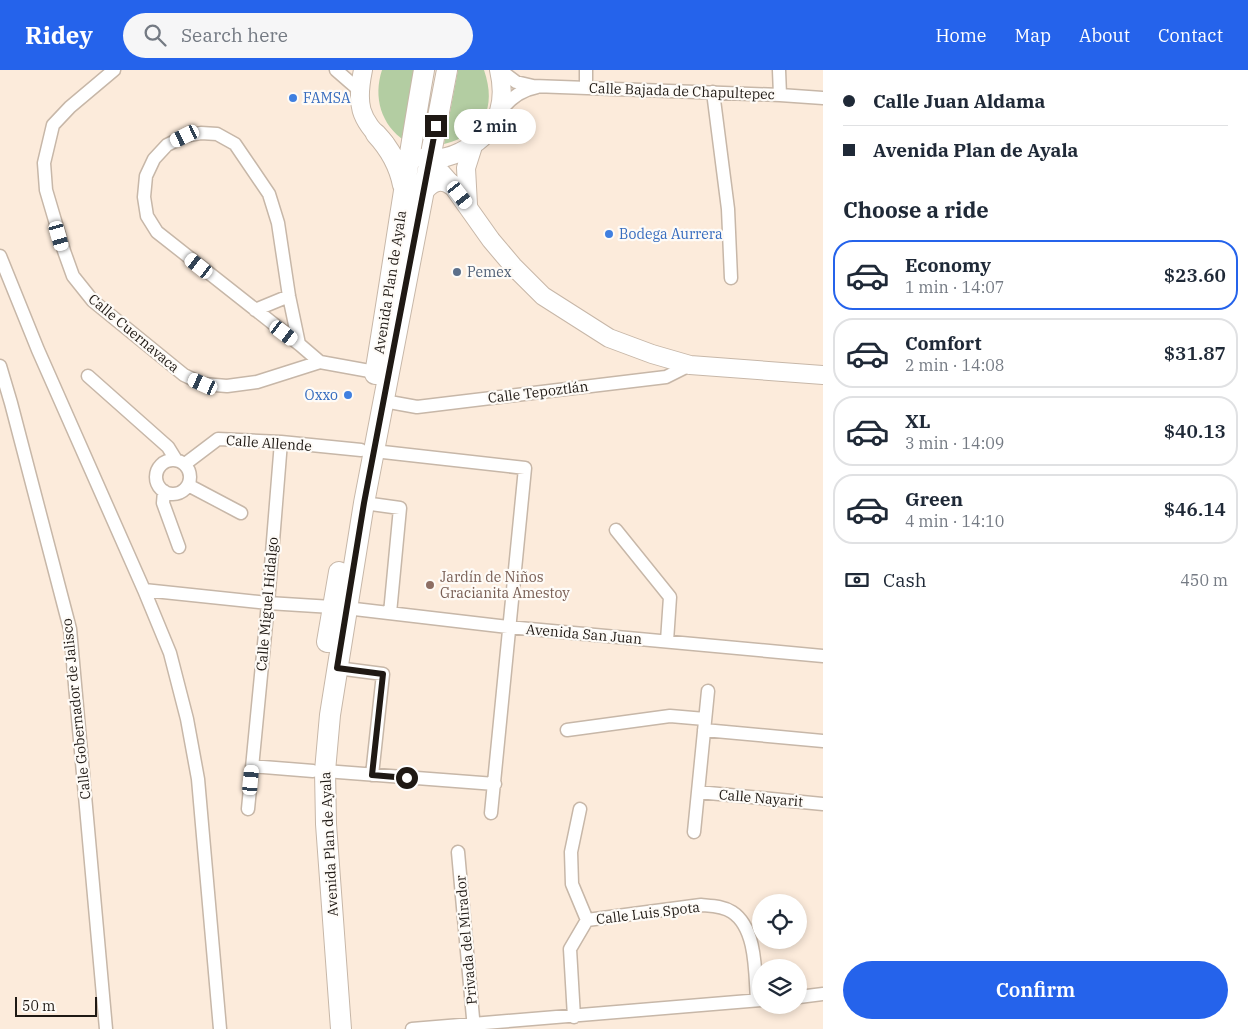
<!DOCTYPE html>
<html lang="en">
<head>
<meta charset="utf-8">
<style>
  body { margin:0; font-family:"IBM Plex Serif",serif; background:#f6f6f7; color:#1f2937; height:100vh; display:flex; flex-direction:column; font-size:19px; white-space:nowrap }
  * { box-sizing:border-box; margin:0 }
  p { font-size:16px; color:#747a83 }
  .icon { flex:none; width:28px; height:28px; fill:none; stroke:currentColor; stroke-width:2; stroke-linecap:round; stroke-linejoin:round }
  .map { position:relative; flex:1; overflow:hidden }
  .panel { display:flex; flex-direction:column; background:#fff; width:425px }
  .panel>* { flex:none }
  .hud { display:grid; align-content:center; height:110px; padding:0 20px; background:#fff }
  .buttons { position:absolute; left:752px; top:824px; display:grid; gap:10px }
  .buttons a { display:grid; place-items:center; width:55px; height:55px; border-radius:50%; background:#fff; box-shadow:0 2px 8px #0003; font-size:25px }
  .scale { position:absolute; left:15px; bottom:12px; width:82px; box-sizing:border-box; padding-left:5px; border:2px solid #1f1914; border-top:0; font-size:14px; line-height:18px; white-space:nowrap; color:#1f1914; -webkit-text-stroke:4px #fefbf7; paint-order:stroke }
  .end { position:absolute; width:22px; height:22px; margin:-11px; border:6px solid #1f1914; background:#fff; box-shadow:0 0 0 2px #fff }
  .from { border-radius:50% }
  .bubble { position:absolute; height:35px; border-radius:18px; background:#fff; box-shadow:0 2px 8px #0003; font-size:16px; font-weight:600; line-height:35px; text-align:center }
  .car { position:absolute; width:15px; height:30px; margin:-15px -8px; border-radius:6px; box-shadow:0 0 4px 1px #0007; background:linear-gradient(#fff 24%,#345 0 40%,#fff 0 76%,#345 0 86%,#fff 0) }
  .hud b { display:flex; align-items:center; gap:18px; height:48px; font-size:19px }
  .hud b+b { border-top:1px solid #e0e1e3 }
  .hud i { width:12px; height:12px; background:#1f2937 }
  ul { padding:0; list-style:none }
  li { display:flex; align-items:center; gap:15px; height:70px; margin:0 10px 8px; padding:0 10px; border:2px solid #e0e1e3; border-radius:20px }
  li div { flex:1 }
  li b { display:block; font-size:19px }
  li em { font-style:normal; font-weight:600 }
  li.on { border-color:#2563eb }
  li>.icon { width:45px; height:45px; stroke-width:1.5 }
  h2 { padding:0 20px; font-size:22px; line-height:60px }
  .pay { display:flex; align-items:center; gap:12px; height:55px; padding:0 20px; font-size:19px }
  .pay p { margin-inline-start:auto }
  .primary-button { display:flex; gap:10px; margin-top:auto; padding:10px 20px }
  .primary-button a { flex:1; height:58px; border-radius:30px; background:#2563eb; color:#fff; font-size:20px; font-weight:600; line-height:58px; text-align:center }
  header { display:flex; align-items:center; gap:30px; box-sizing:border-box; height:70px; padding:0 25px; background:#2563eb; color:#fff }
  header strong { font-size:24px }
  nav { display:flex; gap:28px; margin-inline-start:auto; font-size:18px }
  .search { width:350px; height:45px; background:#f6f6f7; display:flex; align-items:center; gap:12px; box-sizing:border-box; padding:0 18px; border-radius:28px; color:#747a83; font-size:19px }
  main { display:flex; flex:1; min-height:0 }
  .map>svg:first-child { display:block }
  .green { fill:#b3cda2 }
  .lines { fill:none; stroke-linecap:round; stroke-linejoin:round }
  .minor-casing { stroke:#c7b7a8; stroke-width:15 }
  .secondary-casing { stroke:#c7b7a8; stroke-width:20 }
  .primary-casing { stroke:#c7b7a8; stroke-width:22 }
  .minor { stroke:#fff; stroke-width:12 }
  .secondary { stroke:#fff; stroke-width:18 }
  .primary { stroke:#fff; stroke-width:20 }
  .route { stroke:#1f1914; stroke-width:6 }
  .shop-dot { fill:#3f7fe0; stroke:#fefbf7; stroke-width:2 }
  .service-dot { fill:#5c6f8a; stroke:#fefbf7; stroke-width:2 }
  .education-dot { fill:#8d6e63; stroke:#fefbf7; stroke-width:2 }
  .labels { text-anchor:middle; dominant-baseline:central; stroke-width:4.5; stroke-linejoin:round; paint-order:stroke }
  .street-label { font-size:14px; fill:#1f1914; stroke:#fefbf7 }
  .shop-label { font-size:14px; fill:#366cbe; stroke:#fefbf7; text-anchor:start }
  .service-label { font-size:14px; fill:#4e5e75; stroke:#fefbf7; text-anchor:start }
  .education-label { font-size:14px; fill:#785e54; stroke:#fefbf7; text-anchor:start }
</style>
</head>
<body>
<header>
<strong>Ridey</strong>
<div class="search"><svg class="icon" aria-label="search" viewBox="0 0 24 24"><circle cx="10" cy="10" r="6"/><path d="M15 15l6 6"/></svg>Search here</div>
<nav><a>Home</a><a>Map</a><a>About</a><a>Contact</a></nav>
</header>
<main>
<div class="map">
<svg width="823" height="959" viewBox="0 0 823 959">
  <rect width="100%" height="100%" fill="#fcebdb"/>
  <path class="green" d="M 382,0 L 418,0 L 405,71 C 381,55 373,27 382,0 Z
    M 458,0 L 484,0 C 497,38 484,64 444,74 Z"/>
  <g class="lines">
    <g class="minor-casing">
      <path id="minor" d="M 114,0 L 70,37 L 53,55 L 44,93 L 46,120 L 64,181 L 73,206 L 93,231 L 184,305 L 203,314 L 227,316 L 257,312 L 320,292 L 375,302
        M 336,0 L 359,20
        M 500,0 L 516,12 L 533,16 L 780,25 L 823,28
        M 586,0 L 586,18
        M 779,0 L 780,25
        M 713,22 L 728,139 L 731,208
        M 499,43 C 508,30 520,20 537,17
        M 0,186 L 38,280 L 144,520 L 170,583 L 187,649 L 198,709 L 220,959
        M 255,240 L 289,226
        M 299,274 L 157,162 L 147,146 L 144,127 L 146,106 L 154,89 L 167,75 L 185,66 L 201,63 L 217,64 L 235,74 L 269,124 L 278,153 L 289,226 L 299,274 L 320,292
        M 0,296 L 11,333 L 70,559 L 106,959
        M 88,306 L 168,377 L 176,390
        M 384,331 L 417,337 L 666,307 L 690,295
        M 374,381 L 525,398 L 491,743
        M156 407a17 17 0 1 1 34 0a17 17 0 1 1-34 0Z
        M 185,394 L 218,369 L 281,372 L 361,380
        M 188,415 L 241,443
        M 164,421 L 163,433 L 179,477
        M 364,433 L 400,438 L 390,543
        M 616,460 L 670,527 L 667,571
        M 144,520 L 268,533 L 332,537
        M 346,538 L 508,557 L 823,586
        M 337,598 L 383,604 L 372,705
        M 567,660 L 670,646 L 705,649
        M 704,660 L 823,671
        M 252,696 L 313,701
        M 325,701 L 495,714
        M 698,722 L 823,734
        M 248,739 L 268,533 L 281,372
        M 580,739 L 571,782 L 572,814 L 587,850
        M 694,762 L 708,621
        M 458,782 L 474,959
        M 587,850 L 701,835 C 712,836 723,836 732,842 C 757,858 755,904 757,930
        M 799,927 L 823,924
        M 574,947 L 570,879 L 587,850
        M 412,959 L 761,930"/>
    </g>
    <g class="secondary-casing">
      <path id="secondary" d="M 363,0 C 356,34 359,49 385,73
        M 422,88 C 435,90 448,88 460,82 C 495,66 508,38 499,0
        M 429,89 L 452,115 L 491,170 L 513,196 L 543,226 L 609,268 L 652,284 L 690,295 L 823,305
        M 468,135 L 466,98 L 473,76"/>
    </g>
    <g class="primary-casing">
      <path id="primary" d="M 376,64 C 390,79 399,95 403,115
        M 423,122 C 431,111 441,107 452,115
        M 375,304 C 392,203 406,101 424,0
        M 327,572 L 339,502
        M 341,959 L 326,754 L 325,701 L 330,645 L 364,433 L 447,0"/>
    </g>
    <use href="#minor" class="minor"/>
    <use href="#secondary" class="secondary"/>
    <use href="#primary" class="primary"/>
  </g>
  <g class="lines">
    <path class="route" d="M 407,708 L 372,705 L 383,604 L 337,598 L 364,433 L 436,56"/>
  </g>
  <g class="shop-dot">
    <circle cx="293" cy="28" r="5"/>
    <circle cx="609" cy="164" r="5"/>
    <circle cx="348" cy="325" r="5"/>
  </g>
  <circle class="service-dot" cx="457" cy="202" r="5"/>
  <circle class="education-dot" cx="430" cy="515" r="5"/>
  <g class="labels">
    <g class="street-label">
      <text transform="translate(682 21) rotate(2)">Calle Bajada de Chapultepec</text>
      <text transform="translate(390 212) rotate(-81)">Avenida Plan de Ayala</text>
      <text transform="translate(134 263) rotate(40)">Calle Cuernavaca</text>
      <text transform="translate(538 322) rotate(-7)">Calle Tepoztlán</text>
      <text transform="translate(269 373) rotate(4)">Calle Allende</text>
      <text transform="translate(267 534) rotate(-85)">Calle Miguel Hidalgo</text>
      <text transform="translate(584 564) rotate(5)">Avenida San Juan</text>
      <text transform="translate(76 639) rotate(-96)">Calle Gobernador de Jalisco</text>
      <text transform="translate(761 728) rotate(5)">Calle Nayarit</text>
      <text transform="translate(329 774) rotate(-93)">Avenida Plan de Ayala</text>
      <text transform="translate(648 843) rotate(-7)">Calle Luis Spota</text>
      <text transform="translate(466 870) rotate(-95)">Privada del Mirador</text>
    </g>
    <g class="shop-label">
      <text x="303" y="28">FAMSA</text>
      <text x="619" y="164">Bodega Aurrera</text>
      <text x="338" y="325" text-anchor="end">Oxxo</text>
    </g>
    <g class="service-label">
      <text x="467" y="202">Pemex</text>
    </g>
    <g class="education-label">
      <text x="440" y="507">Jardín de Niños<tspan x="440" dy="16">Gracianita Amestoy</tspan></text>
    </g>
  </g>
</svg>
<div class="buttons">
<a><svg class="icon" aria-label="locate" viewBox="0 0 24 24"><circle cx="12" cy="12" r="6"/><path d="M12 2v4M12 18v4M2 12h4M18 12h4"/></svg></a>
<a><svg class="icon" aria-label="layers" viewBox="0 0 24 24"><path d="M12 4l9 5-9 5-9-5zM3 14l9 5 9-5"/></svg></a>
</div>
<div class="scale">50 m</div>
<i class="end from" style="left:407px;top:708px"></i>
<i class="end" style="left:436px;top:56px"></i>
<div class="bubble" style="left:454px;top:39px;width:82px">2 min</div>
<i class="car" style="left:185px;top:66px;rotate:244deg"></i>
<i class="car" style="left:460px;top:125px;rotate:142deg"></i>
<i class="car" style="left:59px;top:166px;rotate:164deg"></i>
<i class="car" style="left:199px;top:196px;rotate:308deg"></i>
<i class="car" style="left:284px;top:263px;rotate:127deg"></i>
<i class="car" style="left:203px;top:314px;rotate:294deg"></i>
<i class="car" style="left:251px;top:710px;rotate:5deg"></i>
</div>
<section class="panel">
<div class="hud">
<b><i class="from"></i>Calle Juan Aldama</b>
<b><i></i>Avenida Plan de Ayala</b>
</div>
<h2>Choose a ride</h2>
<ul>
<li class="on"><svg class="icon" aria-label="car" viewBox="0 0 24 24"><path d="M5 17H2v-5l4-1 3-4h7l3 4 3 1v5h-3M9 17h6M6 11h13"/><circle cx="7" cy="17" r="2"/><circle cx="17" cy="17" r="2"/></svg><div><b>Economy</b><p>1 min · 14:07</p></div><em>$23.60</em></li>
<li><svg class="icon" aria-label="car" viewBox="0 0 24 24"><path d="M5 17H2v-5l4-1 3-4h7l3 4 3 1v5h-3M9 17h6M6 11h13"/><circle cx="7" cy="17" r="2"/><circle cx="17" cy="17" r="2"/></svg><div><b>Comfort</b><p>2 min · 14:08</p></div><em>$31.87</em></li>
<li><svg class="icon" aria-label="car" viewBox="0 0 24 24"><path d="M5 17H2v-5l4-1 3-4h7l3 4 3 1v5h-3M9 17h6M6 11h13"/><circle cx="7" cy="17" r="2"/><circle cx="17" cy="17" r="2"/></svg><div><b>XL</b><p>3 min · 14:09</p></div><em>$40.13</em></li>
<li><svg class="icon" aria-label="car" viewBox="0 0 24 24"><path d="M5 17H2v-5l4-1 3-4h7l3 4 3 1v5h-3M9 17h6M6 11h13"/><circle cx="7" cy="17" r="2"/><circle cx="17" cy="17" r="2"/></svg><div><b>Green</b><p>4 min · 14:10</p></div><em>$46.14</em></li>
</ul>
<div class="pay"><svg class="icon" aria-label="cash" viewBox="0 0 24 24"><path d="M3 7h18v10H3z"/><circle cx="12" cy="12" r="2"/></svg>Cash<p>450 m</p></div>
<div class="primary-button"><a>Confirm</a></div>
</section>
</main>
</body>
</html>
